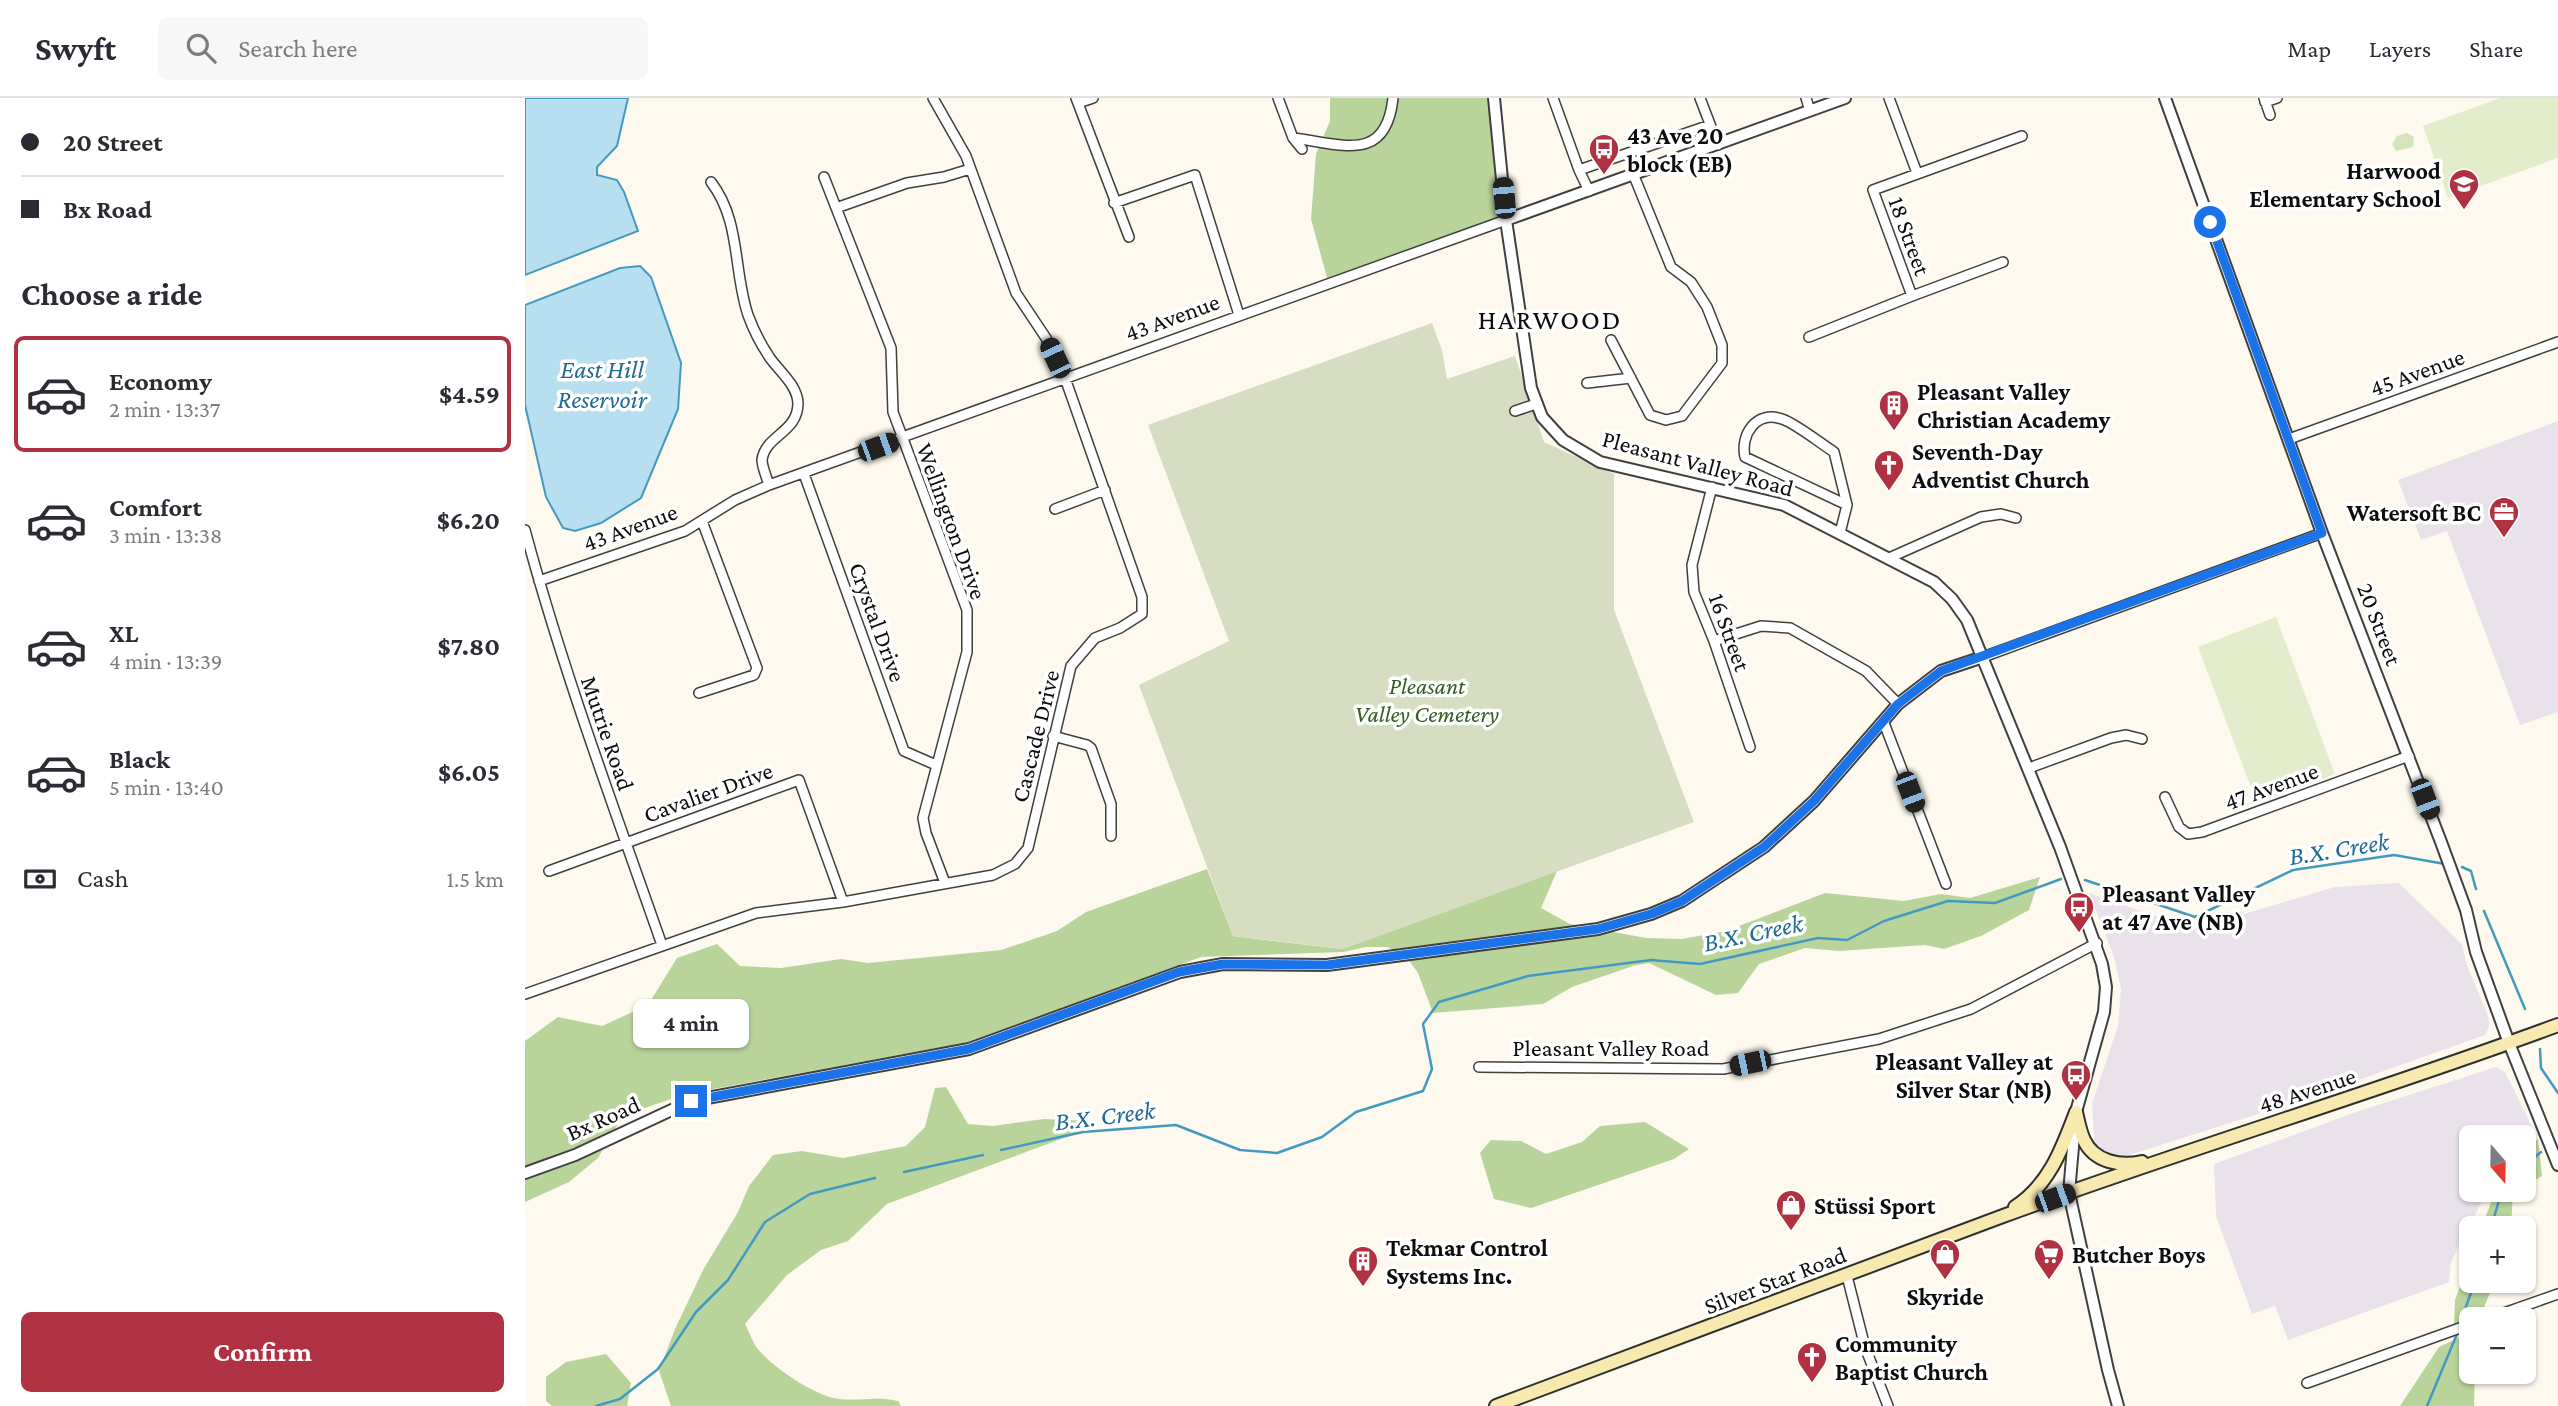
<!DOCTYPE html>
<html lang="en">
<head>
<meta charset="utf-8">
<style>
  body { margin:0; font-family:"Crimson Pro",serif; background:#f7f7f7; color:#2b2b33; height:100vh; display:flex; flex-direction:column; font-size:26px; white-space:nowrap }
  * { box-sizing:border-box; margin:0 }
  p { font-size:23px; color:#7c7c81 }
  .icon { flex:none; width:38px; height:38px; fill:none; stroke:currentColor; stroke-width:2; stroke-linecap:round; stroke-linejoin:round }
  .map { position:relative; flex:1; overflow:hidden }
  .drawer { display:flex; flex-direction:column; background:#fff; width:525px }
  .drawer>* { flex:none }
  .hud { display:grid; align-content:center; height:154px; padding:0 21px; background:#fff }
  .needle { width:46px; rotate:160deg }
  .fabs { position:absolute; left:1934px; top:1027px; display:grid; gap:14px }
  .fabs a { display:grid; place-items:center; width:77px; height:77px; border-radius:10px; background:#fff; box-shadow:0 2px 5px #0004; font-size:35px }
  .end { position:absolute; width:32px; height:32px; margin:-16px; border:9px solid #1a73e8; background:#fff; box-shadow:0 0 0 4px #fff }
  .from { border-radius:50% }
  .bubble { position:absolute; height:49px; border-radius:10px; background:#fff; box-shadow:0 2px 5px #0004; font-size:23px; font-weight:700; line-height:49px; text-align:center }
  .car { position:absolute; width:21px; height:42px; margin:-21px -10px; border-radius:9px; box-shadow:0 0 5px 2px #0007; background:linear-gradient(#222 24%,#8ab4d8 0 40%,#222 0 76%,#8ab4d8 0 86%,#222 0) }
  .hud b { display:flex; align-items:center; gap:24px; height:66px; font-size:26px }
  .hud b+b { border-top:2px solid #e1e1e2 }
  .hud i { width:18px; height:18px; background:#2b2b33 }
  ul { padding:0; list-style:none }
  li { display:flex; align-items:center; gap:21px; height:116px; margin:0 14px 10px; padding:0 7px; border:4px solid transparent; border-radius:10px }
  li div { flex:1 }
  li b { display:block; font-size:26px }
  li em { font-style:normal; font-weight:700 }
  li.selected { border-color:#b03141 }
  li>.icon { width:63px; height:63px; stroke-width:1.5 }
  h2 { padding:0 21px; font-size:32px; line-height:84px }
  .pay { display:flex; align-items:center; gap:18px; height:77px; padding:0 21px; font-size:26px }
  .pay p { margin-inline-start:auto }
  .action { display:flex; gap:14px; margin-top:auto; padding:14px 21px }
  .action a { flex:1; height:80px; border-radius:10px; background:#b03141; color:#fff; font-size:28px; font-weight:700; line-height:80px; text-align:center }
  header { display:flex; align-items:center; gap:42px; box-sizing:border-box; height:98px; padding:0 35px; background:#fff; border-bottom:2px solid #e1e1e2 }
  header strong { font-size:33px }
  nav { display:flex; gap:38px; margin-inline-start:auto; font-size:24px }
  .search { width:490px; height:63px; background:#f7f7f7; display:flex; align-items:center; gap:18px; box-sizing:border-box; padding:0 24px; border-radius:10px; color:#7c7c81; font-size:26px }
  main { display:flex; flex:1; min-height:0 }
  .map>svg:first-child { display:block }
  .industrial { fill:#e9e2eb }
  .green { fill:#d4e5ba }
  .forest { fill:#b9d49b }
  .cemetery { fill:#d6ddc1 }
  .pitch { fill:#e4edcb }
  .water { fill:#b7dff0; stroke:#4499c1; stroke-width:2 }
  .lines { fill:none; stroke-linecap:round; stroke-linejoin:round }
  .stream { stroke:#4499c1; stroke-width:2.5 }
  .minor-casing { stroke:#404040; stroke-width:12 }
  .tertiary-casing { stroke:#404040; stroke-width:14 }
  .secondary-casing { stroke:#2f2f2f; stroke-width:16 }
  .minor { stroke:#fff; stroke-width:9 }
  .tertiary { stroke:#fff; stroke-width:10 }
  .secondary { stroke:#f8eaae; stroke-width:12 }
  .route { stroke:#1a73e8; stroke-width:9 }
  .labels { text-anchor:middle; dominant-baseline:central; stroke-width:7; stroke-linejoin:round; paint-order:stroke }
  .poi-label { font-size:24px; font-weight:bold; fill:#0d0d0d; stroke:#fff; text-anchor:start }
  .street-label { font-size:24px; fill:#0d0d0d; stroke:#fff }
  .park-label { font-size:24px; font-style:italic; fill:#345e23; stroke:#fff }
  .water-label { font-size:26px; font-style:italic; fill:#216a93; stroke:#fff }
  .quarter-label { font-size:28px; letter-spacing:2px; fill:#0d0d0d; stroke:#fff }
</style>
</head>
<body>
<header>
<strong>Swyft</strong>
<div class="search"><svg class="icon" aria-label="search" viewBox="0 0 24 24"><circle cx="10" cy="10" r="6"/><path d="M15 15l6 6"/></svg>Search here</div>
<nav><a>Map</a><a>Layers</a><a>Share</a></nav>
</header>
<main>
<section class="drawer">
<div class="hud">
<b><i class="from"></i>20 Street</b>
<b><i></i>Bx Road</b>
</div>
<h2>Choose a ride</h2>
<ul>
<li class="selected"><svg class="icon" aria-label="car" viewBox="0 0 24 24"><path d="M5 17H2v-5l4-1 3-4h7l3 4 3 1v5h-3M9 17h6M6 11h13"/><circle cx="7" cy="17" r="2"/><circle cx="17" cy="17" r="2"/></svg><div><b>Economy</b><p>2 min · 13:37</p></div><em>$4.59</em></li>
<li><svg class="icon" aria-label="car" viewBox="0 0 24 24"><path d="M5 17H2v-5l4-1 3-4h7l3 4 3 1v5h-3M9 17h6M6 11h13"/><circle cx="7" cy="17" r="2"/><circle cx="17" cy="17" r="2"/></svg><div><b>Comfort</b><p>3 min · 13:38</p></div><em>$6.20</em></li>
<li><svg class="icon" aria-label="car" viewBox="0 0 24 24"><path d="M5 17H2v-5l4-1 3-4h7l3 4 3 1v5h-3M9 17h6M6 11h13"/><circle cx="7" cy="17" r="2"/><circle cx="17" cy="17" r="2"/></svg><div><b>XL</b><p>4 min · 13:39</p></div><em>$7.80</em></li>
<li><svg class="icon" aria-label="car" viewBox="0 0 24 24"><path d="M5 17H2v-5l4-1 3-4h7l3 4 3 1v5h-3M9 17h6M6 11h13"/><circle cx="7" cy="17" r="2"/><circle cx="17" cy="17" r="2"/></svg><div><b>Black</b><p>5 min · 13:40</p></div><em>$6.05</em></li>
</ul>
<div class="pay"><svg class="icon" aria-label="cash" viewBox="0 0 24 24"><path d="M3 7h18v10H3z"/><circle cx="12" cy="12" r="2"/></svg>Cash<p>1.5 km</p></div>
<div class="action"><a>Confirm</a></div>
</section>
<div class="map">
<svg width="2033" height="1308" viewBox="0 0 2033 1308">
  <rect width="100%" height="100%" fill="#fdf9ee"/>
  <path class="industrial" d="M 2033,323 L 2033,614 L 1995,627 L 1922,433 L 1896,442 L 1873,382 Z
    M 1874,785 L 1937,846 L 1942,867 L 1963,918 L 1964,929 L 1960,937 L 1780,1001 L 1604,1057 L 1588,1058 L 1577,1052 L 1569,1044 L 1567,1005 L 1593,928 L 1596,891 L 1589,859 L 1564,795 L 1668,831 L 1810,789 Z
    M 1971,969 L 1980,974 L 2008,1031 L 1999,1042 L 1998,1040 L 1946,1040 L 1946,1092 L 1963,1092 L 1933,1149 L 1926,1165 L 1924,1184 L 1763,1242 L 1750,1208 L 1727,1216 L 1691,1118 L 1689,1066 L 1831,1014 Z"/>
  <path class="green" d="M 1882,35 L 1889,39 L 1888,49 L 1871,53 L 1867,46 L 1872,38 Z"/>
  <path class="forest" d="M 805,0 L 967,0 L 984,115 L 804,187 L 786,121 L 791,56 L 805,23 Z
    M 682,771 L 708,838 L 817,851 L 1032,773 L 1016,810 L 1045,826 L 1121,840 L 1157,841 L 1201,833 L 1300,795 L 1379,803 L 1416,796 L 1445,800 L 1515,779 L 1504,812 L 1456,838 L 1419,851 L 1400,847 L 1314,853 L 1280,850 L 1234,866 L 1213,895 L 1191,897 L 1124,865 L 1108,868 L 1047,889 L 1018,906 L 908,915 L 893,875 L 880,857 L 862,849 L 841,849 L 818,854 L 676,859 L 444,944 L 161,996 L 102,1016 L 91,1029 L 73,1060 L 44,1084 L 0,1104 L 0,943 L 33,919 L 77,928 L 123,907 L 152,860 L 192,846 L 215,868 L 256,870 L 316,861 L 343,865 L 476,852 L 532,833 L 561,814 Z
    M 421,989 L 443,1026 L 468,1028 L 519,1021 L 567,1023 L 563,1031 L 362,1106 L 323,1143 L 296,1152 L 262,1177 L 220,1226 C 224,1233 227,1243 232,1250 C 247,1269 290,1298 314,1301 C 334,1303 353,1298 373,1303 L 376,1308 L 146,1308 L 134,1273 L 150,1231 L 178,1172 L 213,1114 L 224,1088 L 248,1057 L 277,1053 L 318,1060 L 381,1048 L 400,1029 L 410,990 Z
    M 1120,1024 L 1164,1051 L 1149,1061 L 1006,1110 L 969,1101 L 955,1055 L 966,1042 L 996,1043 L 1021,1056 L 1057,1044 L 1075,1028 Z
    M 2013,1041 L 2017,1078 L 1999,1089 L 1999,1052 Z
    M 1971,1092 L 1992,1092 L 1988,1094 L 1986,1130 L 1956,1130 Z
    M 1946,1159 L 1946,1183 L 1970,1183 L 1957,1214 L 1929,1226 L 1930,1202 Z
    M 1946,1234 L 1946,1274 L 1950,1274 L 1949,1308 L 1875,1308 L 1914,1249 Z
    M 81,1256 L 106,1285 L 102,1308 L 27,1308 L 21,1303 L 21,1279 L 41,1264 Z"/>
  <path class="cemetery" d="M 907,225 L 917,252 L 922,281 L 990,258 L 1019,344 L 1089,376 L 1089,512 L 1169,724 L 818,851 L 708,838 L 614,587 L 704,543 L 623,327 Z"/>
  <path class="pitch" d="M 1975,0 L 2033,0 L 2033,60 L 1923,100 L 1898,28 Z
    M 1751,519 L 1810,676 L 1732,705 L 1673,549 Z"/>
  <path class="water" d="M 0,0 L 103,0 L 92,48 L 72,69 L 72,77 L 92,82 L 99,94 L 113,133 L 0,177 Z
    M 115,168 L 126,179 L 156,265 L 153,311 L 116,400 L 76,425 L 50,433 L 38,430 L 21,399 L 0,307 L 0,207 L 95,170 Z"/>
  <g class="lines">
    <path class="stream" d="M 1937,769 L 1946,773 L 1951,791
      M 1560,782 L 1670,819 L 1768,772 L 1869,757 L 1920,766
      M 1959,813 L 2000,911
      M 2015,951 L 2016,970 L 2033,995
      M 476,1052 L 558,1034 L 651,1027 L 715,1052 L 752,1055 L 797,1039 L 831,1014 L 898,993 L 907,971 L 898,926 L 914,904 L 1003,878 L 1126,862 L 1175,866 L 1293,840 L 1322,842 L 1359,823 L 1423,803 L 1470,805 L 1536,781
      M 1998,1069 L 2016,1054
      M 379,1074 L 458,1057
      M 1966,1130 L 1977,1092
      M 1935,1226 L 1950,1183
      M 71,1308 L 95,1301 L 133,1271 L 171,1214 L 203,1182 L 240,1124 L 285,1096 L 350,1080
      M 1902,1308 L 1932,1236"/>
    <g class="minor-casing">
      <path id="minor" d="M 551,0 L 604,139
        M 753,0 L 768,40 L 777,51
        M 1028,0 L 1054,72 L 1064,93
        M 1175,0 L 1193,47
        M 1281,0 L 1285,13
        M 1364,0 L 1392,75
        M 1739,0 L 1745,17
        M 1740,4 L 1752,0
        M 553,5 L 568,0
        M 768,40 C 817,46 861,66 868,0
        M 1054,72 L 1185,27
        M 299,79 L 366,250 L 368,314 L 442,512 L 442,554 L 398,720 L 401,735 L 420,785
        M 186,84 C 216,123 208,172 223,217 C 228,231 237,248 245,260 C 255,274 272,287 273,305 C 273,335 240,337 237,362 C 237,369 242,380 244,387
        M 589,105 L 670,77 L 714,217
        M 311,110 L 382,85 L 419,79 L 445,71
        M 1387,198 L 1348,92 L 1497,38
        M 1284,239 L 1387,198 L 1478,164
        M 1086,242 L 1125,317 L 1141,322 L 1157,318 L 1197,265 L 1197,247 L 1182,209 L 1166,184 L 1146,169 L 1109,78
        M 1062,285 L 1106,280
        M 990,313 L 1011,306
        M 1764,341 L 2033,244
        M 279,376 L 379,653 L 411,667
        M 1187,389 L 1167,467 L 1169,494 L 1189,543 L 1225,649
        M 530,411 L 580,392
        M 0,432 C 38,573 89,710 137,847
        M 1315,435 L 1322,407 L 1309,354 C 1295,345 1270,325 1257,321 C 1231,312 1215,337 1220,359 L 1322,407
        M 1364,460 L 1456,419 L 1476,416 L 1491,420
        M 14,483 L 160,433 L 210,402 L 244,387 L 981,122
        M 1189,543 L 1236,528 L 1265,530 L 1341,573 L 1373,606
        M 1458,559 L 1797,435
        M 174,595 L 229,577 L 232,570 L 177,423
        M 1359,625 L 1421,786
        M 528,638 L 562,647 L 566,650 L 586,706 L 586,738
        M 1504,670 L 1586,640 L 1601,637 L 1617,641
        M 1640,699 L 1654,729 L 1663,736 L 1677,734 L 1884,658
        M 24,773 L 274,682 L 318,804
        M 0,896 L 231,815 L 318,804 L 468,777 L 490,766 L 503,750 L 546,568 L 570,540 L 595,530 L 617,516 L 617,499 L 540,280 L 521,240 L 491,195 L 441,58 L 408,0
        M 954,969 L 1198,971 L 1354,941 L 1446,911 L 1572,845
        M 1322,1178 L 1340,1249 L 1363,1308
        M 1959,1222 L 2033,1196
        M 1782,1285 L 1946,1226"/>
    </g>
    <g class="tertiary-casing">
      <path id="tertiary" d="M 969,0 L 981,122 L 1006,290 L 1017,319 L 1038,342 L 1075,364 L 1259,407 L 1409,484 L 1427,501 L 1442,522 L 1535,749 L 1577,866 L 1581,889 L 1579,914 L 1551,1014 L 1544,1095 L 1583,1272 L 1593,1308
        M 1640,0 L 1797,435 L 1916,744 L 1941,812 L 1951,854 L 1984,945 L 2033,1067
        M 981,122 L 1320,0
        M 0,1075 L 50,1057 L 166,1003 L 444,951 L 655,874 L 698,866 L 802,867 L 1073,831 L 1126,816 L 1157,803 L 1239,749 L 1289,703 L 1373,606 L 1416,573 L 1458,559"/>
    </g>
    <g class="secondary-casing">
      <path id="secondary" d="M 1551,1014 C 1553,1023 1555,1034 1559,1042 C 1569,1064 1596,1069 1617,1064
        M 1490,1109 C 1524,1087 1537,1051 1551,1014
        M 971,1308 C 1138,1247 1303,1182 1470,1121 C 1656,1052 1847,996 2033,927"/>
    </g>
    <use href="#minor" class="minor"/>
    <use href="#tertiary" class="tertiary"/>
    <use href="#secondary" class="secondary"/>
  </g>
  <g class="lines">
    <path class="route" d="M 166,1003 L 444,951 L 654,874 L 698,866 L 802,867 L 1073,831 L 1126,816 L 1157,803 L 1239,749 L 1289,703 L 1373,606 L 1416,573 L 1797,435 L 1685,124"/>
  </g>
  <defs>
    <g id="bus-pin" transform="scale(1.575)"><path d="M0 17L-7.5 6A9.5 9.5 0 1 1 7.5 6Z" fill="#b03141" stroke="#fff"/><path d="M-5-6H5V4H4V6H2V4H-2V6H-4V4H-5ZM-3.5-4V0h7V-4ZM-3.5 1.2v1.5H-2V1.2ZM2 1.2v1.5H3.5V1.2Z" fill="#fff"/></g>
    <g id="school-pin" transform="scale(1.575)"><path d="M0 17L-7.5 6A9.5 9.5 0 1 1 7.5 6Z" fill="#b03141" stroke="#fff"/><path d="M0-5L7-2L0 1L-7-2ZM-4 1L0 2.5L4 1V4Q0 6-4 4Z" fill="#fff"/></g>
    <g id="building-pin" transform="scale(1.575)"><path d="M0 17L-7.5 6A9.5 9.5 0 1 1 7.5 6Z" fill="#b03141" stroke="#fff"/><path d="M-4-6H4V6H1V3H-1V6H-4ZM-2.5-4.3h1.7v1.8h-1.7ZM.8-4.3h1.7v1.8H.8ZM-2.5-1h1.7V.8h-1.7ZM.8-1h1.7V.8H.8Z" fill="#fff"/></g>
    <g id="church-pin" transform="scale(1.575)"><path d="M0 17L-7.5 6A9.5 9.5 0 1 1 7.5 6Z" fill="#b03141" stroke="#fff"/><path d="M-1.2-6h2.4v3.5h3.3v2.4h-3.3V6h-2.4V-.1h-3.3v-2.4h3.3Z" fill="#fff"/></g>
    <g id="office-pin" transform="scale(1.575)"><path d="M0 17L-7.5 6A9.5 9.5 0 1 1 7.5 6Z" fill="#b03141" stroke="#fff"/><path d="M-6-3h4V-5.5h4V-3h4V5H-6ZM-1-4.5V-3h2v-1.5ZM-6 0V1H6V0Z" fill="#fff"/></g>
    <g id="shop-pin" transform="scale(1.575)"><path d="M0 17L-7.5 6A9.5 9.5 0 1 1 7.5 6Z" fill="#b03141" stroke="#fff"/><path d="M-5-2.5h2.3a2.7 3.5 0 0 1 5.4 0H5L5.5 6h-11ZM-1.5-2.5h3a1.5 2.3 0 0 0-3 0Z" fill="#fff"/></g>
    <g id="supermarket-pin" transform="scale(1.575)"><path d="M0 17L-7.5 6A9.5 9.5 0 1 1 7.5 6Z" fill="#b03141" stroke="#fff"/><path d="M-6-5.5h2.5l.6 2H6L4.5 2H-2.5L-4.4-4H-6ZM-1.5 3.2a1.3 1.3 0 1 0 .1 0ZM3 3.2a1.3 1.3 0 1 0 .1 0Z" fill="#fff"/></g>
  </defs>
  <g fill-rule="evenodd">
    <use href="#bus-pin" x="1079" y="51"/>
    <use href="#school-pin" x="1939" y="86"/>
    <use href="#building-pin" x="1369" y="307"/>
    <use href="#church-pin" x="1364" y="367"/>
    <use href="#office-pin" x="1979" y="414"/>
    <use href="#bus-pin" x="1554" y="809"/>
    <use href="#bus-pin" x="1551" y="977"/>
    <use href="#shop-pin" x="1266" y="1107"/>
    <use href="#shop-pin" x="1420" y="1156"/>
    <use href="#supermarket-pin" x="1524" y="1156"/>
    <use href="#building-pin" x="838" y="1163"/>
    <use href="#church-pin" x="1287" y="1259"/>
  </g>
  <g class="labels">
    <g class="poi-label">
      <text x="1102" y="37">43 Ave 20<tspan x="1102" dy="28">block (EB)</tspan></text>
      <text x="1916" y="72" text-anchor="end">Harwood<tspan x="1916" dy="28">Elementary School</tspan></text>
      <text x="1392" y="293">Pleasant Valley<tspan x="1392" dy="28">Christian Academy</tspan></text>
      <text x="1387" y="353">Seventh-Day<tspan x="1387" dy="28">Adventist Church</tspan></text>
      <text x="1956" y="414" text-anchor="end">Watersoft BC</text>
      <text x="1577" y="795">Pleasant Valley<tspan x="1577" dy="28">at 47 Ave (NB)</tspan></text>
      <text x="1528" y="963" text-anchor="end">Pleasant Valley at<tspan x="1528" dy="28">Silver Star (NB)</tspan></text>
      <text x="1289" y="1107">Stüssi Sport</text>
      <text x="861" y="1149">Tekmar Control<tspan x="861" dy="28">Systems Inc.</tspan></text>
      <text x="1547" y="1156">Butcher Boys</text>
      <text x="1420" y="1198" text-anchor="middle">Skyride</text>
      <text x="1310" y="1245">Community<tspan x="1310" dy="28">Baptist Church</tspan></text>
    </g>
    <g class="street-label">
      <text transform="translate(1385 138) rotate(70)">18 Street</text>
      <text transform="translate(647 219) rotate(-20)">43 Avenue</text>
      <text transform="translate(1892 274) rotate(-20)">45 Avenue</text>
      <text transform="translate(1173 365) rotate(15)">Pleasant Valley Road</text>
      <text transform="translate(427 423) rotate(70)">Wellington Drive</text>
      <text transform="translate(105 429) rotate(-20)">43 Avenue</text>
      <text transform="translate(353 524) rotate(70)">Crystal Drive</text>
      <text transform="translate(1855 526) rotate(69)">20 Street</text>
      <text transform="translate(1205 534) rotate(70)">16 Street</text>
      <text transform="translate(83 635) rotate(71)">Mutrie Road</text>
      <text transform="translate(510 638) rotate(-76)">Cascade Drive</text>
      <text transform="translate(1746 688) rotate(-20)">47 Avenue</text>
      <text transform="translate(183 694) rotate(-20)">Cavalier Drive</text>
      <text x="1086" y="949">Pleasant Valley Road</text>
      <text transform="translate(1782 992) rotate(-18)">48 Avenue</text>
      <text transform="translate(78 1020) rotate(-24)">Bx Road</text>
      <text transform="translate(1250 1182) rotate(-21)">Silver Star Road</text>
    </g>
    <g class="park-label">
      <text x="902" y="587">Pleasant<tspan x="902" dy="28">Valley Cemetery</tspan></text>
    </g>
    <g class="water-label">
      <text x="77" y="271">East Hill<tspan x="77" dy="30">Reservoir</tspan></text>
      <text transform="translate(1814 751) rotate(-9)">B.X. Creek</text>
      <text transform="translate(1228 835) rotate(-12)">B.X. Creek</text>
      <text transform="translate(580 1018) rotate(-7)">B.X. Creek</text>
    </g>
    <g class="quarter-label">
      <text x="1025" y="221">HARWOOD</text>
    </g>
  </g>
</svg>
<div class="fabs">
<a><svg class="needle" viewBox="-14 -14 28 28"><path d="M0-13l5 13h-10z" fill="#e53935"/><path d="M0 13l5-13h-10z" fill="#7c7c81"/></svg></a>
<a>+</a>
<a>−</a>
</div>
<i class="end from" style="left:1685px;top:124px"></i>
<i class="end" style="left:166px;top:1003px"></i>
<div class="bubble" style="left:108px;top:901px;width:116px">4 min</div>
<i class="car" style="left:979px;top:100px;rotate:355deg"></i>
<i class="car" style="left:530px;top:260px;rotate:335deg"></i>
<i class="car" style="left:353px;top:349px;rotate:70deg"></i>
<i class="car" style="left:1385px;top:694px;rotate:159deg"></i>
<i class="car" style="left:1900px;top:701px;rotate:159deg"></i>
<i class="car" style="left:1225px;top:965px;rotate:258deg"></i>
<i class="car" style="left:1530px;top:1100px;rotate:70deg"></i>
</div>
</main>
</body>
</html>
